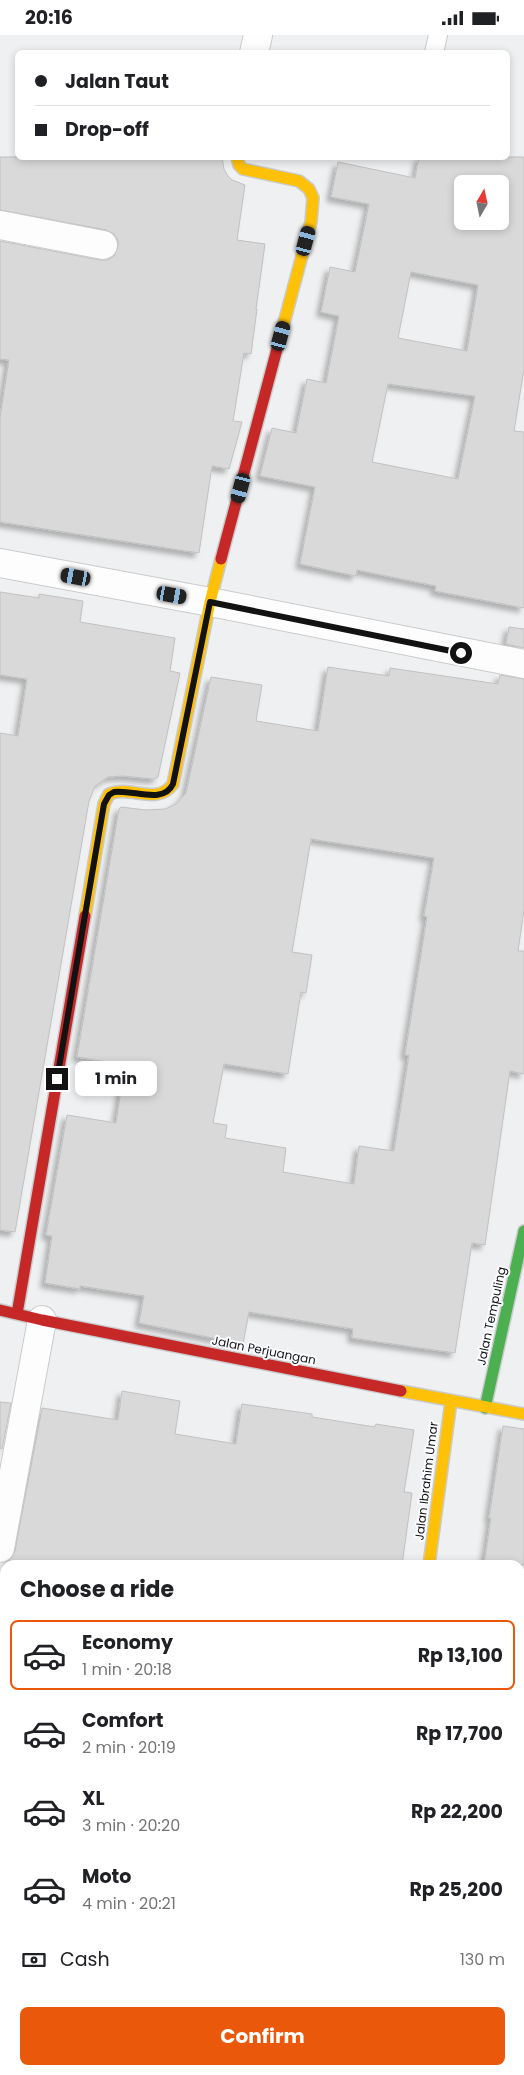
<!DOCTYPE html>
<html lang="en">
<head>
<meta charset="utf-8">
<style>
  body { margin:0; font-family:Poppins,sans-serif; background:#f2f2f2; color:#202124; height:100vh; display:flex; flex-direction:column; font-size:19px; white-space:nowrap }
  * { box-sizing:border-box; margin:0 }
  p { font-size:16px; color:#757577 }
  .icon { flex:none; width:28px; height:28px; fill:none; stroke:currentColor; stroke-width:2; stroke-linecap:round; stroke-linejoin:round }
  .map { position:relative; flex:1; overflow:hidden }
  .panel { position:absolute; left:0px; top:1525px; width:525px; height:515px; display:flex; flex-direction:column; background:#fff; border-radius:15px 15px 0 0; box-shadow:0 2px 8px #0003 }
  .panel>* { flex:none }
  .top-card { position:absolute; left:15px; top:15px; width:495px; height:110px; border-radius:8px; box-shadow:0 2px 8px #0003; display:grid; align-content:center; height:110px; padding:0 20px; background:#fff }
  .needle { width:32px; rotate:9deg }
  .buttons { position:absolute; left:454px; top:140px; display:grid; gap:10px }
  .buttons a { display:grid; place-items:center; width:55px; height:55px; border-radius:8px; background:#fff; box-shadow:0 2px 8px #0003; font-size:25px }
  .end { position:absolute; width:22px; height:22px; margin:-11px; border:6px solid #121213; background:#fff; box-shadow:0 0 0 2px #fff }
  .from { border-radius:50% }
  .bubble { position:absolute; height:35px; border-radius:8px; background:#fff; box-shadow:0 2px 8px #0003; font-size:16px; font-weight:700; line-height:35px; text-align:center }
  .car { position:absolute; width:15px; height:30px; margin:-15px -8px; border-radius:6px; box-shadow:0 0 4px 1px #0007; background:linear-gradient(#222 24%,#8ab4d8 0 40%,#222 0 76%,#8ab4d8 0 86%,#222 0) }
  .top-card b { display:flex; align-items:center; gap:18px; height:48px; font-size:19px }
  .top-card b+b { border-top:1px solid #e0e0e0 }
  .top-card i { width:12px; height:12px; background:#202124 }
  ul { padding:0; list-style:none }
  li { display:flex; align-items:center; gap:15px; height:70px; margin:0 10px 8px; padding:0 10px; border:2px solid transparent; border-radius:8px }
  li div { flex:1 }
  li b { display:block; font-size:19px }
  li em { font-style:normal; font-weight:700 }
  li.active { border-color:#ea580c }
  li>.icon { width:45px; height:45px; stroke-width:1.5 }
  h2 { padding:0 20px; font-size:22px; line-height:60px }
  .pay { display:flex; align-items:center; gap:12px; height:55px; padding:0 20px; font-size:19px }
  .pay p { margin-inline-start:auto }
  .primary-button { display:flex; gap:10px; margin-top:auto; padding:10px 20px }
  .primary-button a { flex:1; height:58px; border-radius:8px; background:#ea580c; color:#fff; font-size:20px; font-weight:700; line-height:58px; text-align:center }
  .status { display:flex; justify-content:space-between; align-items:center; height:35px; padding:0 25px; background:#fff; direction:ltr }
  .status svg { height:14px; fill:currentColor }
  .map>svg:first-child { display:block }
  .building { fill:#d9d9da; stroke:#c2c1c2; fill-rule:evenodd; filter:url(#shadow) }
  .lines { fill:none; stroke-linecap:round; stroke-linejoin:round }
  .lane-casing { stroke:#cacbcc; stroke-width:20 }
  .street-casing { stroke:#cacbcc; stroke-width:30 }
  .fast-casing { stroke:#cacbcc; stroke-width:14 }
  .slow-casing { stroke:#cacbcc; stroke-width:14 }
  .jam-casing { stroke:#cacbcc; stroke-width:14 }
  .lane { stroke:#fdfdfd; stroke-width:18 }
  .street { stroke:#fdfdfd; stroke-width:28 }
  .fast { stroke:#4caf50; stroke-width:11 }
  .slow { stroke:#ffc107; stroke-width:11 }
  .jam { stroke:#c62828; stroke-width:11 }
  .route { stroke:#121213; stroke-width:6 }
  .labels { text-anchor:middle; dominant-baseline:central; stroke-width:4; stroke-linejoin:round; paint-order:stroke }
  .street-label { font-size:12px; fill:#121213; stroke:#fbfcff }
</style>
</head>
<body>
<div class="status"><b>20:16</b><svg viewBox="0 0 49 12"><path d="M0 12V9h3v3zM5 12V6h3v6zM10 12V3h3v9zM15 12V0h3v12zM26 1h20v11H26zM47 4h2v5h-2z"/></svg></div>
<div class="map">
<svg width="524" height="2040" viewBox="0 0 524 2040">
  <defs>
    <filter id="shadow"><feDropShadow dx="-4.5" dy="4.5" stdDeviation="2.5" flood-color="#0004"/></filter>
  </defs>
  <rect width="100%" height="100%" fill="#eff0f1"/>
  <path class="building" d="M 0,122 L 222,122 L 224,134 L 228,141 L 232,145 L 245,150 L 237,205 L 265,209 L 256,274 L 257,274 L 251,319 L 244,318 L 233,386 L 242,387 L 229,434 L 212,431 L 199,518 L 0,487 L 0,383 L 9,325 L 0,324 L 0,206 L 100,225 L 108,225 L 114,221 L 118,212 L 118,205 L 114,199 L 106,195 L 0,175 Z
    M 419,122 L 524,122 L 524,334 L 514,396 L 524,397 L 524,573 L 435,556 L 436,551 L 357,535 L 356,541 L 300,529 L 315,452 L 260,441 L 272,393 L 296,398 L 307,344 L 326,348 L 339,281 L 321,277 L 330,232 L 355,237 L 369,169 L 331,162 L 338,127 L 415,143 ZM 462,149 L 500,149 L 500,186 L 462,186 ZM 411,237 L 478,250 L 467,316 L 398,303 ZM 388,349 L 475,361 L 458,444 L 372,427 Z
    M 0,557 L 39,563 L 39,559 L 83,566 L 80,587 L 175,603 L 170,636 L 180,638 L 158,742 L 154,744 L 123,741 L 108,742 L 95,751 L 89,766 L 15,1197 L 0,1195 L 0,698 L 18,701 L 27,644 L 0,640 Z
    M 509,592 L 524,594 L 524,613 L 506,609 Z
    M 328,632 L 389,641 L 390,633 L 498,649 L 500,640 L 524,644 L 524,875 L 518,916 L 524,916 L 524,1039 L 510,1036 L 485,1210 L 472,1208 L 455,1318 L 352,1303 L 353,1294 L 249,1277 L 243,1309 L 139,1288 L 144,1261 L 80,1251 L 80,1254 L 45,1248 L 52,1201 L 46,1200 L 67,1080 L 116,1088 L 125,1030 L 77,1022 L 119,774 L 121,772 L 146,775 L 165,774 L 176,769 L 186,758 L 211,642 L 262,650 L 256,686 L 318,696 ZM 311,804 L 434,823 L 424,881 L 427,882 L 405,1020 L 409,1020 L 394,1116 L 359,1111 L 354,1149 L 283,1137 L 286,1113 L 225,1103 L 227,1090 L 213,1088 L 224,1029 L 288,1039 L 301,957 L 306,958 L 312,920 L 292,917 Z
    M 122,1356 L 180,1366 L 175,1399 L 236,1409 L 242,1369 L 312,1379 L 312,1382 L 375,1392 L 376,1389 L 414,1395 L 404,1457 L 412,1458 L 402,1530 L 7,1530 L 15,1516 L 42,1373 L 118,1385 Z
    M 0,1367 L 11,1368 L 2,1414 L 0,1413 Z
    M 503,1391 L 524,1394 L 524,1530 L 484,1530 L 491,1483 L 489,1483 Z"/>
  <g class="lines">
    <g class="lane-casing">
      <path id="lane" d="M 434,18 L 438,0"/>
    </g>
    <g class="street-casing">
      <path id="street" d="M 254,18 L 258,0
        M 0,190 L 103,210
        M 0,528 L 210,567 L 524,629
        M 0,1513 L 42,1285
        M 0,1565 L 5,1566
        M 0,1780 L 5,1781
        M 0,2035 L 31,2040"/>
    </g>
    <g class="fast-casing">
      <path id="fast" d="M 485,1373 L 524,1196"/>
    </g>
    <g class="slow-casing">
      <path id="slow" d="M 237,122 L 239,130 L 243,134 L 299,146 L 309,154 L 313,163 L 311,187 L 277,314
        M 85,881 L 104,769 L 109,759 C 131,750 157,771 173,749 L 210,567 L 221,524
        M 401,1356 L 524,1379
        M 429,1530 L 451,1366
        M 365,2040 L 366,2035"/>
    </g>
    <g class="jam-casing">
      <path id="jam" d="M 221,524 L 277,314
        M 0,1275 L 42,1285 L 401,1356
        M 17,1279 L 85,881"/>
    </g>
    <use href="#lane" class="lane"/>
    <use href="#street" class="street"/>
    <use href="#fast" class="fast"/>
    <use href="#slow" class="slow"/>
    <use href="#jam" class="jam"/>
  </g>
  <g class="lines">
    <path class="route" d="M 57,1044 L 104,769 L 109,760 L 114,757 C 133,754 163,770 173,749 L 210,567 L 461,618"/>
  </g>
  <g class="labels">
    <g class="street-label">
      <text transform="translate(491 1281) rotate(-78)">Jalan Tempuling</text>
      <text transform="translate(264 1315) rotate(11)">Jalan Perjuangan</text>
      <text transform="translate(426 1446) rotate(-83)">Jalan Ibrahim Umar</text>
    </g>
  </g>
</svg>
<div class="buttons">
<a><svg class="needle" viewBox="-14 -14 28 28"><path d="M0-13l5 13h-10z" fill="#e53935"/><path d="M0 13l5-13h-10z" fill="#757577"/></svg></a>
</div>
<i class="end from" style="left:461px;top:618px"></i>
<i class="end" style="left:57px;top:1044px"></i>
<div class="bubble" style="left:75px;top:1026px;width:82px">1 min</div>
<i class="car" style="left:306px;top:206px;rotate:15deg"></i>
<i class="car" style="left:281px;top:301px;rotate:15deg"></i>
<i class="car" style="left:241px;top:453px;rotate:195deg"></i>
<i class="car" style="left:76px;top:542px;rotate:280deg"></i>
<i class="car" style="left:172px;top:560px;rotate:100deg"></i>
<div class="top-card">
<b><i class="from"></i>Jalan Taut</b>
<b><i></i>Drop-off</b>
</div>
<section class="panel">
<h2>Choose a ride</h2>
<ul>
<li class="active"><svg class="icon" aria-label="car" viewBox="0 0 24 24"><path d="M5 17H2v-5l4-1 3-4h7l3 4 3 1v5h-3M9 17h6M6 11h13"/><circle cx="7" cy="17" r="2"/><circle cx="17" cy="17" r="2"/></svg><div><b>Economy</b><p>1 min · 20:18</p></div><em>Rp 13,100</em></li>
<li><svg class="icon" aria-label="car" viewBox="0 0 24 24"><path d="M5 17H2v-5l4-1 3-4h7l3 4 3 1v5h-3M9 17h6M6 11h13"/><circle cx="7" cy="17" r="2"/><circle cx="17" cy="17" r="2"/></svg><div><b>Comfort</b><p>2 min · 20:19</p></div><em>Rp 17,700</em></li>
<li><svg class="icon" aria-label="car" viewBox="0 0 24 24"><path d="M5 17H2v-5l4-1 3-4h7l3 4 3 1v5h-3M9 17h6M6 11h13"/><circle cx="7" cy="17" r="2"/><circle cx="17" cy="17" r="2"/></svg><div><b>XL</b><p>3 min · 20:20</p></div><em>Rp 22,200</em></li>
<li><svg class="icon" aria-label="car" viewBox="0 0 24 24"><path d="M5 17H2v-5l4-1 3-4h7l3 4 3 1v5h-3M9 17h6M6 11h13"/><circle cx="7" cy="17" r="2"/><circle cx="17" cy="17" r="2"/></svg><div><b>Moto</b><p>4 min · 20:21</p></div><em>Rp 25,200</em></li>
</ul>
<div class="pay"><svg class="icon" aria-label="cash" viewBox="0 0 24 24"><path d="M3 7h18v10H3z"/><circle cx="12" cy="12" r="2"/></svg>Cash<p>130 m</p></div>
<div class="primary-button"><a>Confirm</a></div>
</section>
</div>
</body>
</html>
